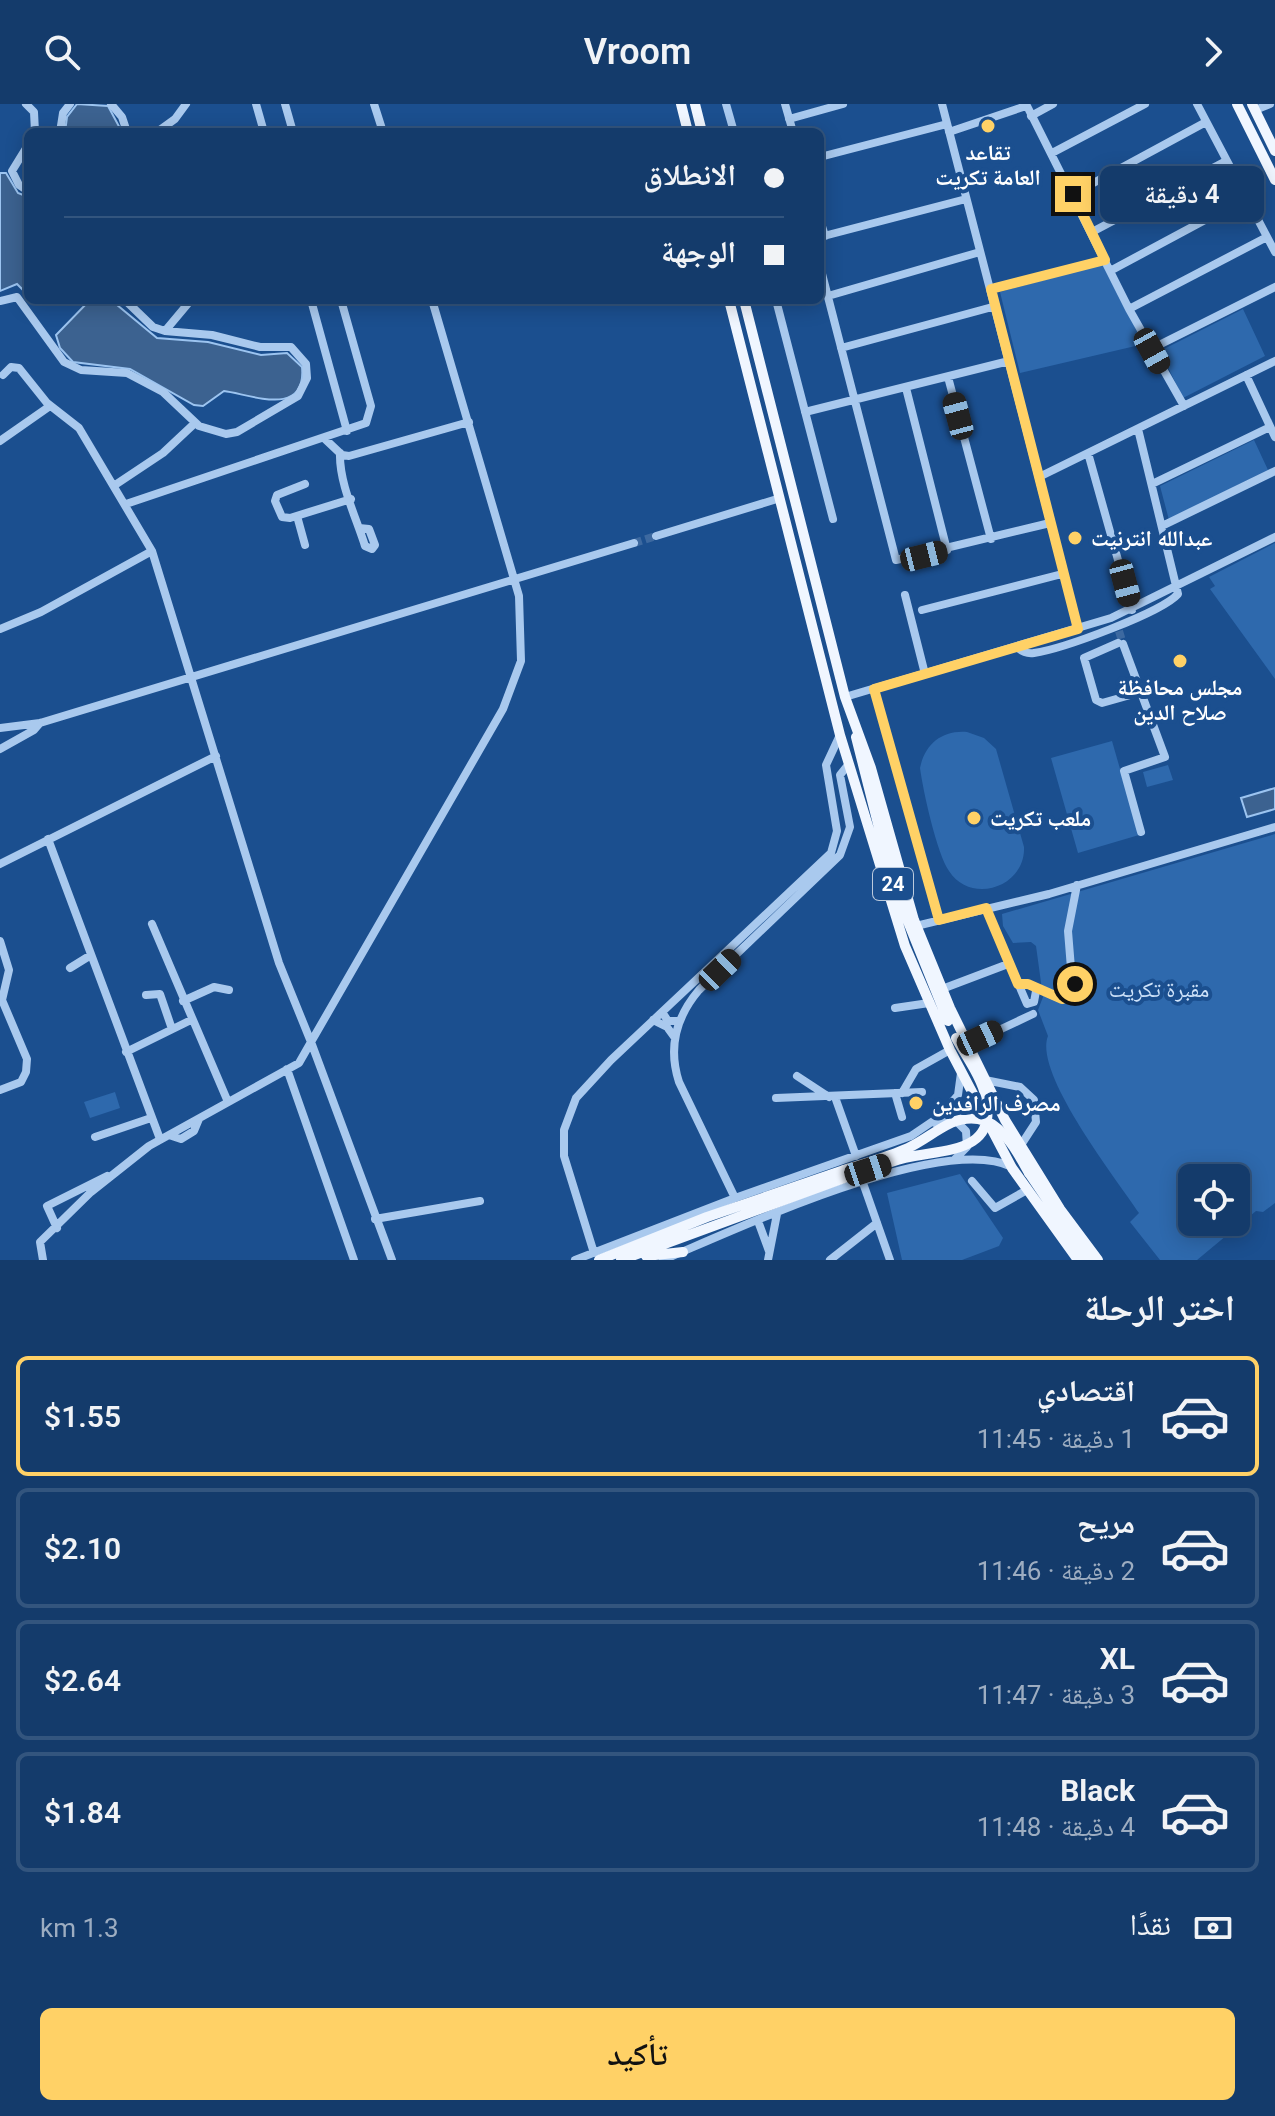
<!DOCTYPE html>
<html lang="ar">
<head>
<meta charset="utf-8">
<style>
  body { margin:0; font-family:Roboto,"Noto Naskh Arabic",sans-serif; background:#214673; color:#f1f3f6; direction:rtl; height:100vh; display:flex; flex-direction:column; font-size:30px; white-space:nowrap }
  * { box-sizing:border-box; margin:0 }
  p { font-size:26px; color:#9dadc1 }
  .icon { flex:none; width:44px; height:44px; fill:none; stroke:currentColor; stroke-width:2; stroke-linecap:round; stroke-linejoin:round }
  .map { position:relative; height:1156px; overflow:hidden; direction:ltr }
  .panel { display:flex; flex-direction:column; background:#143b6b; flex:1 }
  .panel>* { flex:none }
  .top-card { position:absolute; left:24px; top:24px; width:800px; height:176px; border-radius:12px; box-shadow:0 4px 20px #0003,0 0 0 2px #33557e; direction:rtl; display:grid; align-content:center; height:176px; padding:0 40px; background:#143b6b }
  .buttons { position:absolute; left:1178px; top:1060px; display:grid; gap:16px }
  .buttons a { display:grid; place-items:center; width:72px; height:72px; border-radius:12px; background:#143b6b; box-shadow:0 4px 20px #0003,0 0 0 2px #33557e; font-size:40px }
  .end { position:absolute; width:36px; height:36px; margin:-18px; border:10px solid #ffd166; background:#111; box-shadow:0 0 0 4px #111 }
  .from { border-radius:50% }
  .bubble { position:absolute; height:56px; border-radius:12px; background:#143b6b; box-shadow:0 4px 20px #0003,0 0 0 2px #33557e; font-size:26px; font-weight:600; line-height:56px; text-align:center; direction:rtl }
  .car { position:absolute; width:24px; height:48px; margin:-24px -12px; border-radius:10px; box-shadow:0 0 6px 2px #0007; background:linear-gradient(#222 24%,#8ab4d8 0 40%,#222 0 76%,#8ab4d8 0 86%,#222 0) }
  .top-card b { display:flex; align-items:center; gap:28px; height:76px; font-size:30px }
  .top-card b+b { border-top:2px solid #33557e }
  .top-card i { width:20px; height:20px; background:#f1f3f6 }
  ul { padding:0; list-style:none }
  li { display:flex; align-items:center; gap:24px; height:120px; margin:0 16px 12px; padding:0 24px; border:4px solid #33557e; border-radius:12px }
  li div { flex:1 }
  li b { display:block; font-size:30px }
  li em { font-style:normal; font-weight:600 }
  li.current { border-color:#ffd166 }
  li>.icon { width:72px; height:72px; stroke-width:1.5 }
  h2 { padding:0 40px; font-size:36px; line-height:96px }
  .pay { display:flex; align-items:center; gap:20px; height:88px; padding:0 40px; font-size:30px }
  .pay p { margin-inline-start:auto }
  .primary-button { display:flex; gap:16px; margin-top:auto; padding:16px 40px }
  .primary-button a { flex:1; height:92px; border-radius:12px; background:#ffd166; color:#111; font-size:32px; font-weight:600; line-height:92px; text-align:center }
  header { display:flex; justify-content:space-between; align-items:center; height:104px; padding:0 40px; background:#143b6b; font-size:36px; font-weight:600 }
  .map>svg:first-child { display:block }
  .green { fill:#2e69ad; fill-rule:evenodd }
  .water { fill:#3c6290; stroke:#9cc4f0; stroke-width:2 }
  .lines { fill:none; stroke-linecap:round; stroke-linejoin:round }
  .minor-tunnel { stroke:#3d69a0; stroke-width:8; stroke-dasharray:8 4; stroke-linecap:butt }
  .minor { stroke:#a9c9ee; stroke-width:8 }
  .major { stroke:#f0f6ff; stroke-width:10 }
  .major-bridge { stroke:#f0f6ff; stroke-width:10 }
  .route { stroke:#ffd166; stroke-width:10 }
  .poi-dot { fill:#ffd166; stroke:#1b4f8f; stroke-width:3 }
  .labels { text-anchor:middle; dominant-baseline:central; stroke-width:8; stroke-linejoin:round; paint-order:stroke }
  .shield { fill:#1b4f8f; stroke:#bbcadd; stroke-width:2 }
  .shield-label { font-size:20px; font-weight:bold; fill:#fff }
  .poi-label { font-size:22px; font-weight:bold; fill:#fff; stroke:#1b4f8f; text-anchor:start }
  .park-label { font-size:22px; fill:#cfe3fa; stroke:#1b4f8f }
</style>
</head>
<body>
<header><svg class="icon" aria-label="forward" viewBox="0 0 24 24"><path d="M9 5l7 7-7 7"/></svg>Vroom<svg class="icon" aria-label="search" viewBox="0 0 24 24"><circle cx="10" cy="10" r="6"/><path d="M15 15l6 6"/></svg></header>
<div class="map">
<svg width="1275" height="1156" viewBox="0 0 1275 1156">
  <rect width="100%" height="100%" fill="#1b4f8f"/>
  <path class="green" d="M 1103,160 L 1144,240 L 1020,269 L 1000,188 Z
    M 1243,205 L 1265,252 L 1183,294 L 1160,247 Z
    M 1254,336 L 1268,366 L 1169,416 L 1160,382 Z
    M 1275,439 L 1275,575 L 1210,485 L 1215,482 L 1209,473 Z
    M 967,628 L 984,634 L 996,645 L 1024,743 C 1026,782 972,802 949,767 C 937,750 923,687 920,664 C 925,640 942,626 967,628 Z
    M 1112,637 L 1139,731 L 1078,749 L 1051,654 Z
    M 1168,661 L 1173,676 L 1147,683 L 1143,668 Z
    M 1275,730 L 1275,1099 L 1263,1108 L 1256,1107 L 1197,1156 L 1160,1156 L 1130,1118 L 1139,1109 C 1117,1076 1033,969 1048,932 L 1038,906 L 1043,893 L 1036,842 L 1031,838 L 1013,839 L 1003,822 L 1002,810 ZM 1192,1074 L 1236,1074 L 1236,1118 L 1192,1118 Z
    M 115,988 L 120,1004 L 90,1014 L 84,998 Z
    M 960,1070 L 1003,1134 L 999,1142 L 962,1156 L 902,1156 L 887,1089 Z"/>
  <path class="water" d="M 77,0 L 108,2 L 122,28 L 65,28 L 67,13 Z
    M 0,69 L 6,69 L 18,89 L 28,93 L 28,191 L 17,180 L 0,187 Z
    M 90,196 L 111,196 L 157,234 L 208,238 L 261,251 L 287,249 L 302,263 C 307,315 249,290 224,287 L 203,302 L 194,301 L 130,265 L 73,258 L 60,244 L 56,231 Z
    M 1275,684 L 1275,705 L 1247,713 L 1241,694 Z"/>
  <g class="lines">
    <path class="minor-tunnel" d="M 634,439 L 656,432
      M 1119,527 L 1123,540"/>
    <path class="minor" d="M 26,0 L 34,8 L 35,28
      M 111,0 L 122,13 L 127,28
      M 256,0 L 264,28
      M 285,0 L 293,28
      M 374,0 L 383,28
      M 726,0 L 734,28
      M 785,0 L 793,28
      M 942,0 L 1078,525
      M 1026,0 L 1129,205 L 1184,302
      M 1197,0 L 1275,148
      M 1255,6 L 1270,0
      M 1031,12 L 1053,0
      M 789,15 L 843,0
      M 60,28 L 63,9 L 70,0
      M 157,28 L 175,15 L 186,0
      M 949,28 L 1026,2
      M 28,41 L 12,67 L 19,81 L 28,87
      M 1052,49 L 1145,0
      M 820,53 L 947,20
      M 1073,90 L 1206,18
      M 820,116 L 825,132
      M 1092,128 L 1226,57
      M 820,133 L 966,95
      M 820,162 L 896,456 L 1050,419
      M 1110,167 L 1246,94
      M 991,185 L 1105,156
      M 828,192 L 980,148
      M 125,196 L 153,223 L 165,227 L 191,196
      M 311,196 L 347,327
      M 776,196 L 833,415
      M 0,197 L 17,193 L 64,258 L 81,266 L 127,269 L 163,288 L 199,322 L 226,330 L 237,328 L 298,292 L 307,274 L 306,260 L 291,243 L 260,243 L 212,231 L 165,227
      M 1129,205 L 1267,133
      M 841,244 L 996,202
      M 1151,245 L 1275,183
      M 3,271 L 11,263 L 19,264 L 47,299 L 79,324 L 152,447 L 279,859 L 311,938 L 299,959 L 149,1042 L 91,1088 L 40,1138 L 43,1156
      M 1246,271 L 1275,333
      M 948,273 L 991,435
      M 906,284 L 947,446
      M 805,308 L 1009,257
      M 325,335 L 342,351 L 349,352 L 469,318
      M 0,337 L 50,302
      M 340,349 C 339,379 356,413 365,442 L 372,445 L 375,441 L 369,425 L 359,424
      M 1088,349 L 1132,506
      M 1039,373 L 1275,257
      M 305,380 L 277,391 L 275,397 L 282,413 L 290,414 L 351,395
      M 1152,380 L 1270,323
      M 115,381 L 163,349 L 195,319
      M 126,400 L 366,319 L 371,302 L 341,196
      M 297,412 L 305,441
      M 1162,422 L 1275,367
      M 656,432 L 777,395
      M 905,491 L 925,570
      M 922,506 L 1062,470
      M 0,525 L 41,508 L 152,447
      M 1118,539 L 1084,554 L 1096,596 L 1102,599 L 1141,588
      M 1123,540 L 1165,653 L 1124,667 L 1141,728
      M 1017,543 C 1022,548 1027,550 1034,549 C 1062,545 1161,509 1178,490 L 1138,325
      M 874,585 L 939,816
      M 845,593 L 1111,514 L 1275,433
      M 0,624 L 40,619 L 634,439
      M 0,645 L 34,626 L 40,619
      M 48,735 L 160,1035
      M 0,760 L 216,652
      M 986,804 L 1027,900 L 1034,898 L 1036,887
      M 152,820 L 228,998
      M 916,822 L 1049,790 L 1275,723
      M 0,837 L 9,866 L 2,896 L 27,955 L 26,968 L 21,978 L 0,986
      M 70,864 L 91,851
      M 1018,880 L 1028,880 L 1059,894 L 1073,889 L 1068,827 L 1077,781
      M 942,885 L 1008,860
      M 146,891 L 160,890 L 172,925
      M 183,897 L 214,883 L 229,886
      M 895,904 L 929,899
      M 662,908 L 668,917 L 679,917
      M 653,916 L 667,923 L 675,934
      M 967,941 L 1033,910
      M 126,948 L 191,916
      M 287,965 L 354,1156
      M 797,972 L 829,993
      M 985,976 L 1020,983 L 1034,996 L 1036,1018 L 1021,1041
      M 895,989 L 902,1013
      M 902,989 L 916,965 L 950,946
      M 835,993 L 856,1052
      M 776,994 L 922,988
      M 935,1019 L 955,1016 L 966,1027 L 967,1043 L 955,1055
      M 169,1031 L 181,1035 L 194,1027 L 199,1015
      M 95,1033 L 151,1014
      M 972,1077 L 995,1104 L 1027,1086
      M 863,1079 L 890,1156
      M 735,1094 L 679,978 C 668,944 676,913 699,886 L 840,751 L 850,723 L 840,671 L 848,661
      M 375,1115 L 480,1097
      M 758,1117 L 769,1147
      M 57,1124 L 47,1102 L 107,1072
      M 594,1149 L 564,1052 L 564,1026 L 576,994 L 611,956 L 831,749 L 837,727 L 826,661 L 840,631
      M 392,1156 L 311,938 L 503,605 L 521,557 L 519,492 L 432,196
      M 575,1156 L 735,1094 L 911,1032 L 939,1013 L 958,991 L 961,969
      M 663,1156 C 735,1126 942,1028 1012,1063
      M 768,1156 L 777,1110
      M 830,1156 L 877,1119"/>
    <path class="major" d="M 681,0 L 688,28
      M 695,0 L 702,28
      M 1237,0 L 1275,76
      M 1252,0 L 1275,47
      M 729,196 L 840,631 L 905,842 L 950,946 L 1012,1064 L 1078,1156
      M 744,196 L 845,593 L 871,664 L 914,816 L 950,904 L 1005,1016 L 1060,1105 L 1098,1156
      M 856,633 L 894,783 L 948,917
      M 1029,1069 L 1088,1156
      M 646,1152 L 683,1148
      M 599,1156 L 707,1113 L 844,1066
      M 621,1156 L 847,1073"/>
    <path class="major-bridge" d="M 844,1066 C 865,1059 888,1053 908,1044 C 923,1037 936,1026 951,1019 C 993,1001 1012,1039 1029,1069
      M 847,1073 C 866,1067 886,1059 905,1054 C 940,1045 998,1051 986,994 C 982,974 966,952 956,934"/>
  </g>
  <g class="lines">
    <path class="route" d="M 1073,90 L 1105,156 L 991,185 L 1078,525 L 874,585 L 939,816 L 986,804 L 1018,880 L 1028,880 L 1062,895 L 1073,889 L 1075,880"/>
  </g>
  <g class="poi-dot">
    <circle cx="988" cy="22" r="8"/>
    <circle cx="1075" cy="434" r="8"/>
    <circle cx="1180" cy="557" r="8"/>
    <circle cx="974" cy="714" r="8"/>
    <circle cx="916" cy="999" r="8"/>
  </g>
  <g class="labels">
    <rect class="shield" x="873" y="764" width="40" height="32" rx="6"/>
    <g class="shield-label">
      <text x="893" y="780">24</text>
    </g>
    <g class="poi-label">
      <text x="988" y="48" text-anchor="middle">تقاعد<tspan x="988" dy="25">العامة تكريت</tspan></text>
      <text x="1091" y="434">عبدالله انترنيت</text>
      <text x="1180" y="583" text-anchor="middle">مجلس محافظة<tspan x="1180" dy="25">صلاح الدين</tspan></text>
      <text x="990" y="714">ملعب تكريت</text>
      <text x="932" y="999">مصرف الرافدين</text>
    </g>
    <g class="park-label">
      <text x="1159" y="885">مقبرة تكريت</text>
    </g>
  </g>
</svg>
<div class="buttons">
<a><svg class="icon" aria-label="locate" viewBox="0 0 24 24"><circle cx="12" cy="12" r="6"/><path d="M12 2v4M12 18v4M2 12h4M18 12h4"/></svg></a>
</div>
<i class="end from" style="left:1075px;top:880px"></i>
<i class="end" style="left:1073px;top:90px"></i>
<div class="bubble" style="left:1100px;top:62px;width:164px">4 دقيقة</div>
<i class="car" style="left:1152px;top:247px;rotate:151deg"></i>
<i class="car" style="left:958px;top:312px;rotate:345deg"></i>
<i class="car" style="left:924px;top:452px;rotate:76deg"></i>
<i class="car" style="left:1125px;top:479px;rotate:165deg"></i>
<i class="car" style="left:720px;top:866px;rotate:46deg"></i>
<i class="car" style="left:980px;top:934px;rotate:65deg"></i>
<i class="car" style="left:868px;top:1066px;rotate:72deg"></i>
<div class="top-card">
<b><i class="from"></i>الانطلاق</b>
<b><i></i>الوجهة</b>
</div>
</div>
<section class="panel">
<h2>اختر الرحلة</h2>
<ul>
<li class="current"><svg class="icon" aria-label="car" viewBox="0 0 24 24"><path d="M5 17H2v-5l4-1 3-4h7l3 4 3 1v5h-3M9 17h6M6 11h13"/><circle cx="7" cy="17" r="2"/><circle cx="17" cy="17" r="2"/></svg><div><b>اقتصادي</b><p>1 دقيقة · 11:45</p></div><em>$1.55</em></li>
<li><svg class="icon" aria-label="car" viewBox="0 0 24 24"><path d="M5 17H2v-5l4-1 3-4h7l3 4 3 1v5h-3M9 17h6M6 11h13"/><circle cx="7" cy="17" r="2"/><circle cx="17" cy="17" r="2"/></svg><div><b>مريح</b><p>2 دقيقة · 11:46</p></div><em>$2.10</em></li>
<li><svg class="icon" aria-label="car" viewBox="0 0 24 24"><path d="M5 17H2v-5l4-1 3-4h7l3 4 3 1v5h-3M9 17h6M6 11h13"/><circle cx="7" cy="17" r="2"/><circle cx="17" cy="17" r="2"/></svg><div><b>XL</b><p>3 دقيقة · 11:47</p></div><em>$2.64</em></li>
<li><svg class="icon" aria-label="car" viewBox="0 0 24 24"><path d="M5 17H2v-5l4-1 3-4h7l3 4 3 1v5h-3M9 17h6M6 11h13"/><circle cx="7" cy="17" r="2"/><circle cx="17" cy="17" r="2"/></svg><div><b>Black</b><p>4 دقيقة · 11:48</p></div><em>$1.84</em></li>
</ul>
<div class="pay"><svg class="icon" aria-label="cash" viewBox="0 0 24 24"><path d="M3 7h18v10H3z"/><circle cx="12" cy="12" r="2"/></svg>نقدًا<p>1.3 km</p></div>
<div class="primary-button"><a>تأكيد</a></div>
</section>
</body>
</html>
